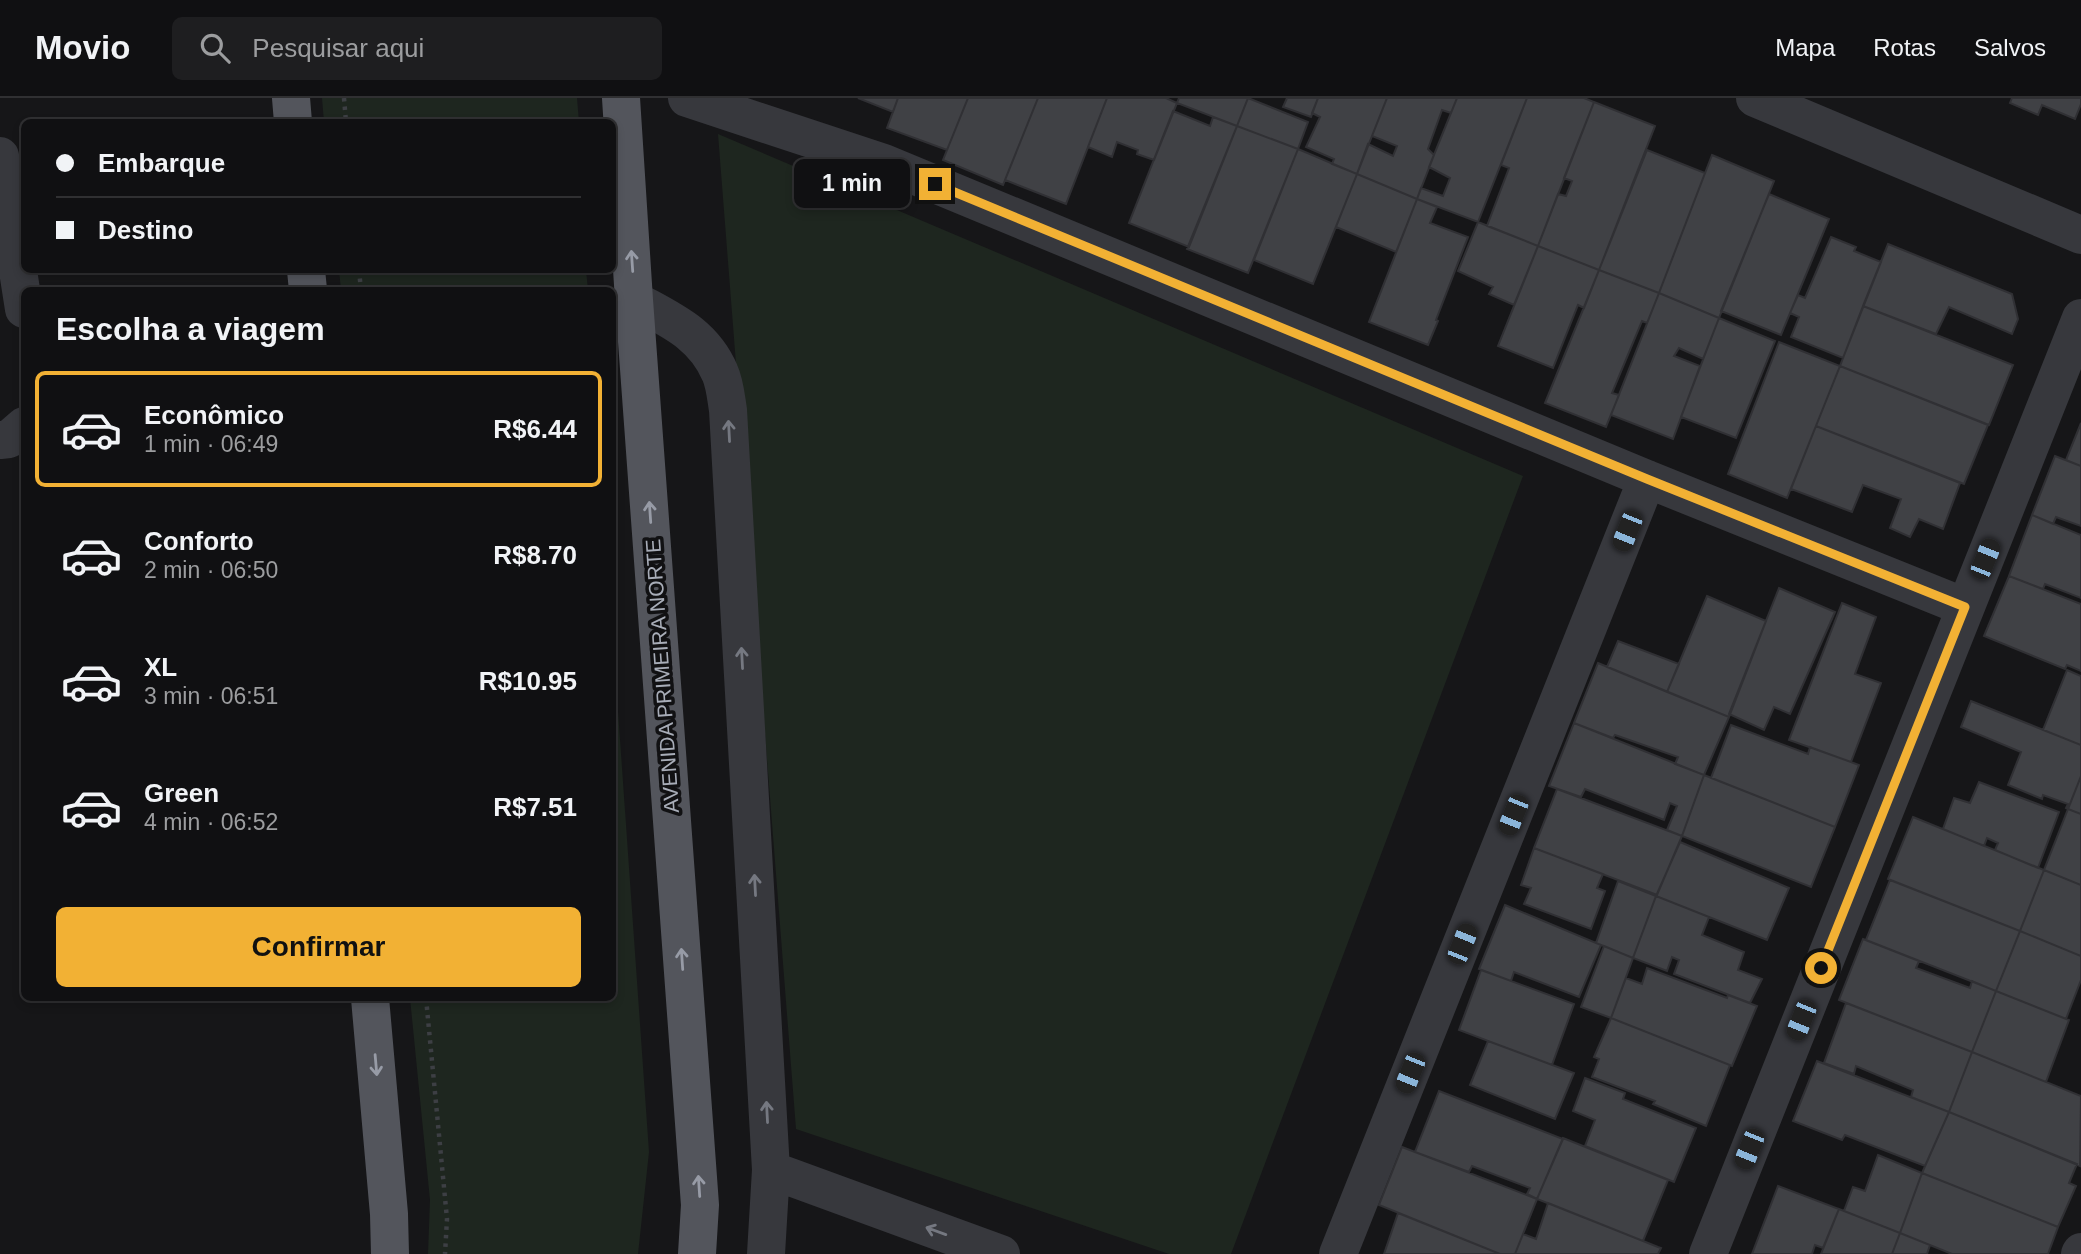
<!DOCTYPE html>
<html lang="pt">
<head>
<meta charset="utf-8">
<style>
  body { margin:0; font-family:Helvetica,sans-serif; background:#1e1e20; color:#f1f3f6; height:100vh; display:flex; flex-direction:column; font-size:26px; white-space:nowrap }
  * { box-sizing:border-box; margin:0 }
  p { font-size:23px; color:#9c9d9f }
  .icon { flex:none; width:38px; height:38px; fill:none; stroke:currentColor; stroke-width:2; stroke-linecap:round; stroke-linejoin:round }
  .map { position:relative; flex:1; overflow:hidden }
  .drawer { position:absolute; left:21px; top:189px; width:595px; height:714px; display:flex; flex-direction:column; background:#101012; border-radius:10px; box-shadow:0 4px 10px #0003,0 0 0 2px #303032 }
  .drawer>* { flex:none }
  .banner { position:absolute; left:21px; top:21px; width:595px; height:154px; border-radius:10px; box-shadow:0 4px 10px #0003,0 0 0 2px #303032; display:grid; align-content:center; height:154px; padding:0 35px; background:#101012 }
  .end { position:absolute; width:32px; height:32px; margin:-16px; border:9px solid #f2b134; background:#111; box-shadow:0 0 0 4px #111 }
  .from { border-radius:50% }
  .bubble { position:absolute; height:49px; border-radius:10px; background:#101012; box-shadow:0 4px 10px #0003,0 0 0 2px #303032; font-size:23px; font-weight:800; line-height:49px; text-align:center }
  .car { position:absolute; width:21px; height:42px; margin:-21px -10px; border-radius:9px; box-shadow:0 0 5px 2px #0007; background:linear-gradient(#222 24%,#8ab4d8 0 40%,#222 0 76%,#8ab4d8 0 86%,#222 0) }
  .banner b { display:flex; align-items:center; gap:24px; height:66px; font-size:26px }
  .banner b+b { border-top:2px solid #303032 }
  .banner i { width:18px; height:18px; background:#f1f3f6 }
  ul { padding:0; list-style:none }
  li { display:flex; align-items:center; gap:21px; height:116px; margin:0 14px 10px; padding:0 21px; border:4px solid transparent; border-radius:10px }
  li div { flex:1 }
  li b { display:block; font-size:26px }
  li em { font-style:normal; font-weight:800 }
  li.active { border-color:#f2b134 }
  li>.icon { width:63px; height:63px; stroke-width:1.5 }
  h2 { padding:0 35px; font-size:32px; line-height:84px }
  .primary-button { display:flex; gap:14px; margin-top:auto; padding:14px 35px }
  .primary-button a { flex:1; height:80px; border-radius:10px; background:#f2b134; color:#111; font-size:28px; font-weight:800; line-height:80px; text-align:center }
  header { display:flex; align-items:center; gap:42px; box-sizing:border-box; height:98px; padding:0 35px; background:#101012; border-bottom:2px solid #303032 }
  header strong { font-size:33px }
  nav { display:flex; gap:38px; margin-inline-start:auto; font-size:24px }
  .search { width:490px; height:63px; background:#1e1e20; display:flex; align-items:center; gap:18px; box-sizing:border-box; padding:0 24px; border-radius:10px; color:#9c9d9f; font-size:26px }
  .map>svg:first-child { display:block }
  .green { fill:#1e261f }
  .building { fill:#404145; stroke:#303034; stroke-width:2 }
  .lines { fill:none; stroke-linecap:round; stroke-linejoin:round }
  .path { stroke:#3d3f44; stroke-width:4.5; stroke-dasharray:3.5 5; stroke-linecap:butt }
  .minor { stroke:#37383d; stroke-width:38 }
  .major { stroke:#53555c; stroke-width:38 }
  .oneway { stroke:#979ba6 }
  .oneway2 { stroke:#757881 }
  .route { stroke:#f2b134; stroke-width:9 }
  .labels { text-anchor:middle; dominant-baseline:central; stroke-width:7; stroke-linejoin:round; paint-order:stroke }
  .street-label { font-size:21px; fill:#a8adb8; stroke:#111113 }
</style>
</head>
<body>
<header>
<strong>Movio</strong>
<div class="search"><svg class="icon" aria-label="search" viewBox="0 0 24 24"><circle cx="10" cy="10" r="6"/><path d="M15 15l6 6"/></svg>Pesquisar aqui</div>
<nav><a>Mapa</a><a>Rotas</a><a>Salvos</a></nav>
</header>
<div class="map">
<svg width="2081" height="1156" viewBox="0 0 2081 1156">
  <rect width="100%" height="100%" fill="#161618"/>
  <path class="green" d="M 322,0 L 577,0 L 579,24 L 324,24 Z
    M 718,36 L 1523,378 L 1231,1156 L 1169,1156 L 796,1031 Z
    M 339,172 L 586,172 L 588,192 L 341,192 Z
    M 613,542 L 649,1054 L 638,1156 L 428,1156 L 430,1102 L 410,900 L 612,900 Z"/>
  <path class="building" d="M 858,0 L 898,0 L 893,14 Z
    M 898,0 L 968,0 L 947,52 L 887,30 Z
    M 968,0 L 1038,0 L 1003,87 L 943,62 Z
    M 1038,0 L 1107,0 L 1066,106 L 1005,82 Z
    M 1107,0 L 1166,0 L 1177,5 L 1154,62 L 1137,56 L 1138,52 L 1117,44 L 1112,59 L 1088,49 Z
    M 1179,0 L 1248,0 L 1237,28 L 1177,5 Z
    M 1248,0 L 1308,24 L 1298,51 L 1237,28 Z
    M 1287,0 L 1318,0 L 1311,19 L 1283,9 Z
    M 1318,0 L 1387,0 L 1357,76 L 1332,66 L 1334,61 L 1306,49 L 1320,19 L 1312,15 Z
    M 1387,0 L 1457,0 L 1451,15 L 1442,12 L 1428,51 L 1434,57 L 1417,101 L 1357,76 L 1368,46 L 1393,58 L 1397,48 L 1372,38 Z
    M 1457,0 L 1527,0 L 1478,124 L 1417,101 L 1421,90 L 1443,98 L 1450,80 L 1429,69 Z
    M 1527,0 L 1584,0 L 1594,4 L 1538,148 L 1487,128 L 1509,70 L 1501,67 Z
    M 2012,0 L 2081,0 L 2081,6 L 2075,21 L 2042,7 L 2038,17 L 2010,5 Z
    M 1594,4 L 1655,28 L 1599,172 L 1538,148 L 1558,96 L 1566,98 L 1572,83 L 1564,80 Z
    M 1173,13 L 1210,28 L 1213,19 L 1237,28 L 1189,149 L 1129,125 Z
    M 1237,28 L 1298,51 L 1248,175 L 1187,151 Z
    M 1298,51 L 1357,76 L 1313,186 L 1254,162 Z
    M 1647,52 L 1705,75 L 1659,195 L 1599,172 Z
    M 1712,57 L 1774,83 L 1719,220 L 1659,195 Z
    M 1357,76 L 1417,101 L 1396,154 L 1336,129 Z
    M 1769,96 L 1829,121 L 1781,237 L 1721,213 Z
    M 1417,101 L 1437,109 L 1430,125 L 1468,139 L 1436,222 L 1438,223 L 1428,247 L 1369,224 Z
    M 1478,124 L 1538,148 L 1514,207 L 1489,196 L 1493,189 L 1458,173 Z
    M 1831,139 L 1856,149 L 1854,153 L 1881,164 L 1843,260 L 1791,239 L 1799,219 L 1790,215 L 1798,197 L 1805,200 Z
    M 1888,146 L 2012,196 L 2018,221 L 2012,236 L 1949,209 L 1936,236 L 1863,208 Z
    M 1538,148 L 1599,172 L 1584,210 L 1578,207 L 1553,270 L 1498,248 Z
    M 1599,172 L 1659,195 L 1647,225 L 1642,223 L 1612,295 L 1619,297 L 1606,329 L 1545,305 Z
    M 1659,195 L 1719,220 L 1703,261 L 1679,250 L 1674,258 L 1700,268 L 1673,341 L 1611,317 Z
    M 1863,208 L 2013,267 L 1989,327 L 1840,268 Z
    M 1719,220 L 1775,243 L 1736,340 L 1681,319 Z
    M 1779,244 L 1840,268 L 1787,400 L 1728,376 Z
    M 1840,268 L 1988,327 L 1964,386 L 1816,328 Z
    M 2081,325 L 2081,368 L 2066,362 Z
    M 1816,328 L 1960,385 L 1943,431 L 1919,421 L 1910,439 L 1890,430 L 1901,401 L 1863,387 L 1852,414 L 1791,391 Z
    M 2055,358 L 2081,368 L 2081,428 L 2056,419 L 2053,426 L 2032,417 Z
    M 2032,417 L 2081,437 L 2081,500 L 2045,486 L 2043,491 L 2009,478 Z
    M 2009,478 L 2081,506 L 2081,573 L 2067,567 L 2065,571 L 1984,538 Z
    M 1779,490 L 1835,514 L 1790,616 L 1774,609 L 1764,632 L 1729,616 Z
    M 1707,498 L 1766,523 L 1729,619 L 1667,594 Z
    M 1842,505 L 1876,519 L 1855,576 L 1881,585 L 1851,664 L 1789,642 Z
    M 1618,543 L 1679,566 L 1667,594 L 1607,569 Z
    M 1598,565 L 1729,619 L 1704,677 L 1675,666 L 1678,659 L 1615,637 L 1613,640 L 1574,625 Z
    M 2067,572 L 2081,578 L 2081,647 L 2043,632 Z
    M 1971,603 L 2081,647 L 2081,678 L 2068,711 L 2066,710 L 2068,706 L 2043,697 L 2042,701 L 2008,687 L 2021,654 L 1961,629 Z
    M 1574,625 L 1704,677 L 1682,738 L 1667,732 L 1677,708 L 1670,705 L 1664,722 L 1585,691 L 1581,699 L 1549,688 Z
    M 1731,627 L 1808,656 L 1810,649 L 1859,667 L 1835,729 L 1711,680 Z
    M 1704,677 L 1835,729 L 1811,789 L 1682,738 Z
    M 2081,678 L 2081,716 L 2068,711 Z
    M 1979,684 L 2059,714 L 2038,770 L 1995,752 L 1998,745 L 1987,740 L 1984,748 L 1943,731 L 1954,700 L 1970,705 Z
    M 1557,691 L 1682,738 L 1657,797 L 1534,750 Z
    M 2068,711 L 2081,716 L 2081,787 L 2044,772 Z
    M 1913,719 L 2044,772 L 2020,833 L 1888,781 Z
    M 1680,744 L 1789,790 L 1767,842 L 1656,798 Z
    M 1534,750 L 1603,776 L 1597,790 L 1605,793 L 1591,831 L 1524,806 L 1531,790 L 1521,787 Z
    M 2044,772 L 2081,787 L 2081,858 L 2020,833 Z
    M 1890,782 L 2020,833 L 1996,893 L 1866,842 Z
    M 1618,783 L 1656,798 L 1633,860 L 1596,845 Z
    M 1656,798 L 1709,819 L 1702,837 L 1744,854 L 1738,872 L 1762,881 L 1750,905 L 1674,876 L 1679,862 L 1672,859 L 1667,873 L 1633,860 Z
    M 1505,807 L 1601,847 L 1579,899 L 1514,874 L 1511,883 L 1479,871 Z
    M 2020,833 L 2081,858 L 2081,882 L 2066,921 L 1996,893 Z
    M 1863,841 L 1919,863 L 1916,870 L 1970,890 L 1972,883 L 1996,893 L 1972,954 L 1839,902 Z
    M 1604,848 L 1633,860 L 1611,920 L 1581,909 Z
    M 1647,870 L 1727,900 L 1728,897 L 1757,908 L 1732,968 L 1611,920 L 1626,880 L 1642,886 Z
    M 1481,872 L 1574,906 L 1552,967 L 1459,932 Z
    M 1996,893 L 2069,922 L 2046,984 L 1972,954 Z
    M 1846,905 L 1972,954 L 1949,1014 L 1911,999 L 1913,992 L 1856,968 L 1854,976 L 1824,965 Z
    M 1611,920 L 1730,967 L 1706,1028 L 1653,1006 L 1655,1003 L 1592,979 L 1599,961 L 1594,959 Z
    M 1488,943 L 1574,975 L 1555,1021 L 1470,987 Z
    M 1972,954 L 2081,998 L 2080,1068 L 1949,1014 Z
    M 1817,963 L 1949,1014 L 1925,1068 L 1845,1037 L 1842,1042 L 1793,1023 Z
    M 1585,980 L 1625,995 L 1623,1001 L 1696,1030 L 1674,1084 L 1585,1048 L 1595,1022 L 1573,1013 Z
    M 1439,993 L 1563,1041 L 1537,1101 L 1527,1096 L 1530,1090 L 1472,1068 L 1469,1074 L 1415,1054 Z
    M 1949,1014 L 2077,1066 L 2069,1085 L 2076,1088 L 2058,1129 L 1922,1075 Z
    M 1563,1040 L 1668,1082 L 1643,1143 L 1537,1101 Z
    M 1402,1049 L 1537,1101 L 1515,1156 L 1500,1156 L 1379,1107 Z
    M 1878,1057 L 1922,1075 L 1900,1135 L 1844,1113 L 1853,1089 L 1865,1093 Z
    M 1922,1075 L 2058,1129 L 2048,1156 L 1952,1156 L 1900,1135 Z
    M 1778,1088 L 1839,1111 L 1823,1150 L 1815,1147 L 1812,1156 L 1752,1156 Z
    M 1548,1105 L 1658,1149 L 1661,1150 L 1658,1156 L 1515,1156 L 1523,1136 L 1536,1141 Z
    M 1839,1111 L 1900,1135 L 1892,1156 L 1821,1156 Z
    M 1398,1115 L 1413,1121 L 1500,1156 L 1384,1156 Z
    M 1900,1135 L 1930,1147 L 1927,1156 L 1892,1156 Z"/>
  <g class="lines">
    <path class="path" d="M 344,0 L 346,24
      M 359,172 L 361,192
      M 426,900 L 447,1121 L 445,1156"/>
    <path class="minor" d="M 687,0 L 884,65 L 1647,381 L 1965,509
      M 1755,0 L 2081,137
      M 0,58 L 24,211
      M 634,202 C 670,222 703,235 720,275 C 725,286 726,300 728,312 L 771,1072 L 766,1156
      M 0,342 L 9,341 L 24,328
      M 771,1072 L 1001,1156
      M 1338,1156 L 1647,381
      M 1708,1156 L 2081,220
      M 2080,1156 L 2081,1154"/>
    <path class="major" d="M 291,0 L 293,24
      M 621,0 L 634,202 L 700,1107 L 697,1156
      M 306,172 L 308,192
      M 370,900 L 389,1116 L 390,1156"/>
  </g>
  <defs><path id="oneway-shaft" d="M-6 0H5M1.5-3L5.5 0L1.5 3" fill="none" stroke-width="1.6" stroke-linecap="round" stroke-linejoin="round" transform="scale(1.75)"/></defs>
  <g class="oneway">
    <use href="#oneway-shaft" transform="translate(632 163) rotate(-94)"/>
    <use href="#oneway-shaft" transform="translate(650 414) rotate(-94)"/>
    <use href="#oneway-shaft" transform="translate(682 861) rotate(-94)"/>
    <use href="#oneway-shaft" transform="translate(376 967) rotate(85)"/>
    <use href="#oneway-shaft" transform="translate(699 1088) rotate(-94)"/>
  </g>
  <g class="oneway2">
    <use href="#oneway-shaft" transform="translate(729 333) rotate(-93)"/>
    <use href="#oneway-shaft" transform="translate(742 560) rotate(-93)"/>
    <use href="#oneway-shaft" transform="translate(755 787) rotate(-93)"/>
    <use href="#oneway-shaft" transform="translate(767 1014) rotate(-93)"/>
    <use href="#oneway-shaft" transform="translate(936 1133) rotate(-160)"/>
  </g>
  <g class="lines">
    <path class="route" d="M 935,86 L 1647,381 L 1965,509 L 1821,870"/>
  </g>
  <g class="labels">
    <g class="street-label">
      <text transform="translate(662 578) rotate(-94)">AVENIDA PRIMEIRA NORTE</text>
    </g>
  </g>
</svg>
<i class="end from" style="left:1821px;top:870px"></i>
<i class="end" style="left:935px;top:86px"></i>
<div class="bubble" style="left:794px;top:61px;width:116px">1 min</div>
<i class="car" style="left:1627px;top:433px;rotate:202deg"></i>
<i class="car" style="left:1985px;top:461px;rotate:22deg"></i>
<i class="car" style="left:1513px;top:717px;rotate:202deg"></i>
<i class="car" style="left:1462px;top:846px;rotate:22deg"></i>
<i class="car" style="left:1801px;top:922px;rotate:202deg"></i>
<i class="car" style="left:1410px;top:975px;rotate:202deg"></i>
<i class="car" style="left:1749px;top:1051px;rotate:202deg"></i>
<div class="banner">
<b><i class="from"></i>Embarque</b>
<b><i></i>Destino</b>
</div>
<section class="drawer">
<h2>Escolha a viagem</h2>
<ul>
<li class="active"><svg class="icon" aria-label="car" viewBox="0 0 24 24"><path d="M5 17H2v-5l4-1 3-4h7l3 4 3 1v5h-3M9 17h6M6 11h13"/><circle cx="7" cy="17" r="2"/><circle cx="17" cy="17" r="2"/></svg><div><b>Econômico</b><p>1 min · 06:49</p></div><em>R$6.44</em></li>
<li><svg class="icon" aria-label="car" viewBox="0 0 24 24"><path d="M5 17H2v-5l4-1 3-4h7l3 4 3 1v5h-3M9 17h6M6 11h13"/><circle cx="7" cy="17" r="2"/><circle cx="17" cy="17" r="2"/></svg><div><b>Conforto</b><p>2 min · 06:50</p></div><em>R$8.70</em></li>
<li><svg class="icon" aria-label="car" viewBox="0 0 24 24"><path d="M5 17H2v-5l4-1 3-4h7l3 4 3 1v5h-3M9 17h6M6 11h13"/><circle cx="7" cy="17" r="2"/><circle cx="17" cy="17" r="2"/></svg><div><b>XL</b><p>3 min · 06:51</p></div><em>R$10.95</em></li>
<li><svg class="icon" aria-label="car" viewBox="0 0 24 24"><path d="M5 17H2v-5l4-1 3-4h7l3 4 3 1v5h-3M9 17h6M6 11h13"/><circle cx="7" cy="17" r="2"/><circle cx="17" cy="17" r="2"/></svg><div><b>Green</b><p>4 min · 06:52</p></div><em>R$7.51</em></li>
</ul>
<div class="primary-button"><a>Confirmar</a></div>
</section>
</div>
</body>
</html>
